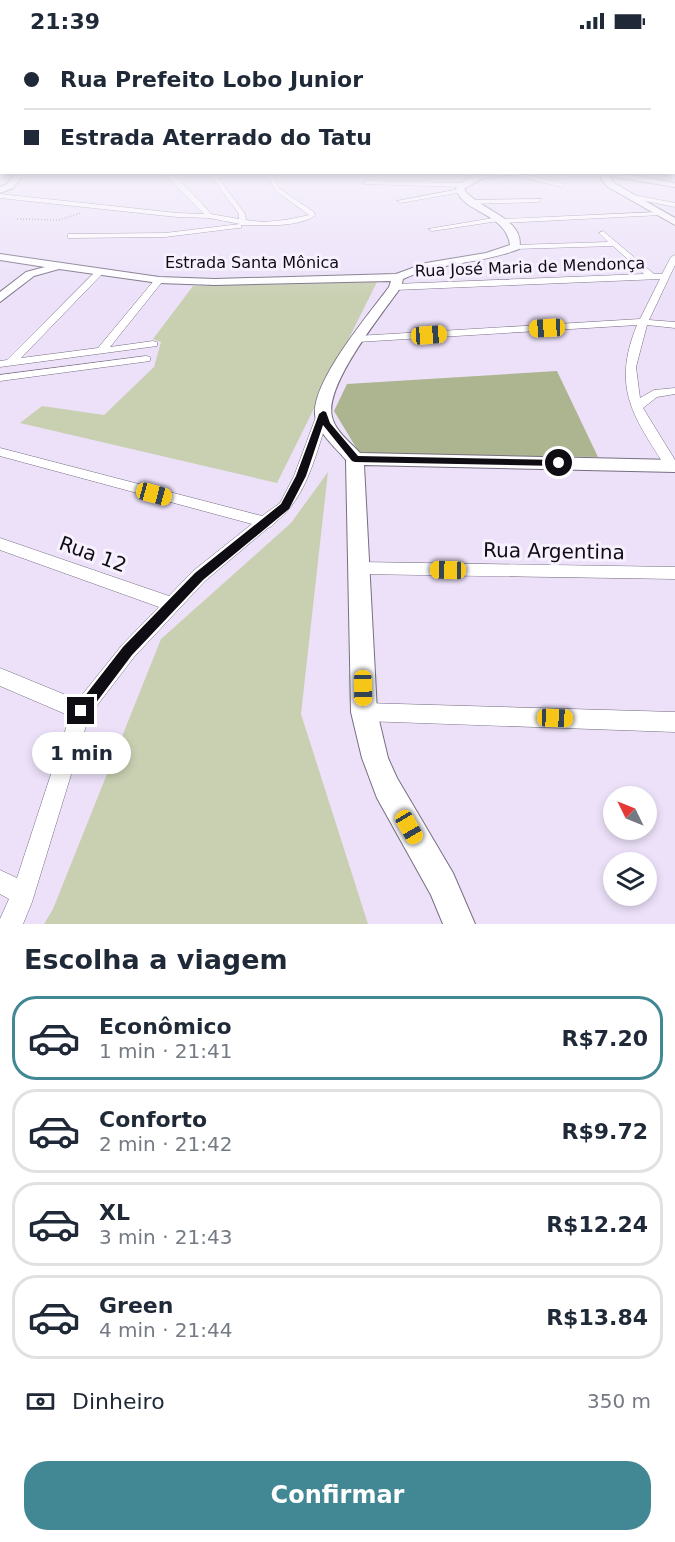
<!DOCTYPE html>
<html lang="pt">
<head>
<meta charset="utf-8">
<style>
  body { margin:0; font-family:"DejaVu Sans",sans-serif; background:#f6f6f7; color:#1f2937; height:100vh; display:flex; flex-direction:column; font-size:22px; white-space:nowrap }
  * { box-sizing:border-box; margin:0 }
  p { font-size:20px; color:#747a83 }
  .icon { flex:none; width:33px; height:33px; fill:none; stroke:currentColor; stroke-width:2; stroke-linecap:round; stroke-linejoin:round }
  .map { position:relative; height:882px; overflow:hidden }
  .drawer { display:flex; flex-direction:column; background:#fff; flex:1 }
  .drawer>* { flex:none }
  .hud { position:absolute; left:0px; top:0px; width:675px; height:132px; box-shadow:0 3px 9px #0003; display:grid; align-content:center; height:132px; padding:0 24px; background:#fff }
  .needle { width:39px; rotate:313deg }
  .buttons { position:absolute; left:603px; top:744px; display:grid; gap:12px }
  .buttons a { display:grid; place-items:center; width:54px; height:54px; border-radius:50%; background:#fff; box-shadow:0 3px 9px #0003; font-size:30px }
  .end { position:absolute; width:27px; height:27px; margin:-14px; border:8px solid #100c14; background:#fff; box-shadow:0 0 0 3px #fff }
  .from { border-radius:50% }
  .bubble { position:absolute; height:42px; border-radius:21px; background:#fff; box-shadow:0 3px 9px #0003; font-size:20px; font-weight:600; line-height:42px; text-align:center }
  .car { position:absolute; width:18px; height:36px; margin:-18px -9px; border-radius:8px; box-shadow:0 0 4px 2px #0007; background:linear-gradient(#f5c518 24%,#345 0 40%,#f5c518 0 76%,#345 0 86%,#f5c518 0) }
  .hud b { display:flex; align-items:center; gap:21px; height:57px; font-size:22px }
  .hud b+b { border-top:2px solid #e0e1e3 }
  .hud i { width:15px; height:15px; background:#1f2937 }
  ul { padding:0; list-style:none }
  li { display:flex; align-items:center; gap:18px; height:84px; margin:0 12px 9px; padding:0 12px; border:3px solid #e0e1e3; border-radius:24px }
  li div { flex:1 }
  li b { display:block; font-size:22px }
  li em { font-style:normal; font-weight:600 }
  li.on { border-color:#428794 }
  li>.icon { width:54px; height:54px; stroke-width:1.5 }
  h2 { padding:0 24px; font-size:27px; line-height:72px }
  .pay { display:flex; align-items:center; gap:15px; height:66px; padding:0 24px; font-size:22px }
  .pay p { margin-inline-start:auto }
  .primary-button { display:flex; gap:12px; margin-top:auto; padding:12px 24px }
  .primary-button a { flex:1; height:69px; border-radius:24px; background:#428794; color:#fff; font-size:24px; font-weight:600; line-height:69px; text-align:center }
  .status { display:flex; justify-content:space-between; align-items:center; height:42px; padding:0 30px; background:#fff; direction:ltr }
  .status svg { height:16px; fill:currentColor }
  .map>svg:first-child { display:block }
  .green { fill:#c9d0b2 }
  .forest { fill:#acb590 }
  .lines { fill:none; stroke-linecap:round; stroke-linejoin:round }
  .street-casing { stroke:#776e82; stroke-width:1 }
  .secondary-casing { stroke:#776e82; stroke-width:2 }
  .path { stroke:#9991a2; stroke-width:1.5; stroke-dasharray:1 2; stroke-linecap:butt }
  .street { fill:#fff; fill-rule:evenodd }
  .secondary { fill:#fff; fill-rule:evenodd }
  .route { fill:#100c14 }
  .labels { text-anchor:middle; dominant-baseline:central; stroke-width:6; stroke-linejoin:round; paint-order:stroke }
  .far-street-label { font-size:16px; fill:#100c14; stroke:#f7f1ff }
  .street-label { font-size:20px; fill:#100c14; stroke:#f7f1ff }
</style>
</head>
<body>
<div class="status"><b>21:39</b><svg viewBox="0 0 49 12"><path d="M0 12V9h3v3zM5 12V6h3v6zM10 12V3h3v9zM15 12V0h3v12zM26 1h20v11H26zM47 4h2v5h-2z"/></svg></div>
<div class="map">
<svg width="675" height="882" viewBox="0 0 675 882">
  <rect width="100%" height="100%" fill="#ece1f9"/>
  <path class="green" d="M 377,240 L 277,441 L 20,381 L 42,364 L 104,373 L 154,325 L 161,300 L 153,297 L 193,244 Z
    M 328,430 L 301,672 L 368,882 L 44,882 L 53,867 L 161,597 L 291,481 Z"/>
  <path class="forest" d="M 557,329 L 598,415 L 360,412 L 334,369 L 347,342 Z"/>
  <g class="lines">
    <g class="street-casing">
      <path id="street" d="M 163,130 L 170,130 L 197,156 L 211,172 L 239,177 L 239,172 L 208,130 L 214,130 L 245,172 L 246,178 C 267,182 288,178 309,173 L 276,149 L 264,130 L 270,130 L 280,147 L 314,170 L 315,174 C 294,186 264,183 241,183 L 241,186 L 238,186 L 165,195 L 71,196 L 68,196 L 68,192 L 165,191 L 240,182 L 209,176 L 177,175 L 0,156 L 0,152 L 177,171 L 204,172 Z
        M 453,130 L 470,130 L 483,134 L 480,136 Z
        M 513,130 L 562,141 L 565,143 L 562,145 L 509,132 Z
        M 365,139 L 462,141 L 465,143 L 462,145 L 363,142 Z
        M 460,147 L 462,150 L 400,161 L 397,159 Z
        M 628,152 L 675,161 L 675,165 L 626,155 Z
        M 541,157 L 539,160 L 470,162 L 467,160 L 470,158 Z
        M 659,170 L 661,173 L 503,181 L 499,179 L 432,189 L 428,187 L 499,175 L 503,177 Z
        M 603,189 L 654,232 L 662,232 L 671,215 L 675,213 L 675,223 L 649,278 L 675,280 L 675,286 L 647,283 L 636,325 L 640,356 L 654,348 L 675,346 L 675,352 L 657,355 L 643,366 L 675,418 L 675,428 L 667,427 C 634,375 611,347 637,283 L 357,300 L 352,297 L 357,294 L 640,277 L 660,237 L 395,248 L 391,245 L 395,242 L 644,232 L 613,204 L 515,207 L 511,205 L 515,203 L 608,200 L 599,191 Z
        M 97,228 L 104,230 L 21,316 L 98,306 L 156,236 L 162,236 L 162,240 L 110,305 L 153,299 L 157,300 L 157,304 L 0,325 L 0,319 L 7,318 Z
        M 146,314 L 150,315 L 150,319 L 0,339 L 0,333 Z
        M 323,368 L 329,372 C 317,408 308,453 278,478 C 273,482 273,484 268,486 L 205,539 L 134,615 L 89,674 L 32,860 L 23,882 L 0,882 L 0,877 L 9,857 L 0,852 L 0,828 L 17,836 L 70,674 L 0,644 L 0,626 L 78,658 L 122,603 L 159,565 L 0,508 L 0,496 L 169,554 L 193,529 L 252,482 L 0,414 L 0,406 L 262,474 L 280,461 L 294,434 L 317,372 Z
        M 360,520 L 675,525 L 675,537 L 360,532 L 354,530 L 352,526 L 354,522 Z
        M 364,661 L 675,670 L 675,690 L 364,679 L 357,677 L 354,670 L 357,663 Z"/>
    </g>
    <g class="secondary-casing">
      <path id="secondary" d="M 14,130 L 22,130 L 23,133 L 13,146 L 0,151 L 0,145 L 7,142 L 15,133 Z
        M 528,130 L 483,136 L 464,147 C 476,167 527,176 519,207 C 481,222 440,220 403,237 L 401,245 C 382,272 324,343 332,375 C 335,389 350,400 360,411 L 675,418 L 675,430 L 364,423 L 377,670 L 388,716 L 397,736 L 453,831 L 475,882 L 443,882 L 431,853 L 377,756 L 362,716 L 351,670 L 346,418 C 336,406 316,389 315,372 C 313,338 369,272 389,245 L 391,239 L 215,243 L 159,241 L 59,227 L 34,234 L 0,260 L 0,250 L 26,230 L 45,225 L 0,218 L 0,212 L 159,235 L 215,237 L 396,232 L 426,221 L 486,211 L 510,203 C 506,170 461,171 456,146 C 474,126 503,130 528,130 Z
        M 601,130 L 616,130 L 675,141 L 675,145 L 609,134 L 614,141 L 675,176 L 675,183 L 608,145 L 601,137 Z"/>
    </g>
    <path class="path" d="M 17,177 L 59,178 L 81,171"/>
    <use href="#street" class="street"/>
    <use href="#secondary" class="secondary"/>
  </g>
  <linearGradient id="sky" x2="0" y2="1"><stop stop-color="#81b3d9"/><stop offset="0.51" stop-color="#f6f2fc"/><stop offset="1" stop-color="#f6f2fc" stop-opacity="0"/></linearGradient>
  <rect width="675" height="253" fill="url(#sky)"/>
  <path class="route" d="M 323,369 L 326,370 L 330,381 L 358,414 L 559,418 L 563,421 L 559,424 L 355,420 L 352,419 L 323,383 L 306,434 L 289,467 L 203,538 L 132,613 L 86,674 L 81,676 L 77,674 L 75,669 L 77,664 L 123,605 L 195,531 L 281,462 L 296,434 L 319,372 Z"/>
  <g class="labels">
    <g class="far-street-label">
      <text x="252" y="220">Estrada Santa Mônica</text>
      <text transform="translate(530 225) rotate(-2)">Rua José Maria de Mendonça</text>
    </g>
    <g class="street-label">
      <text transform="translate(554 509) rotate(1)">Rua Argentina</text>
      <text transform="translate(93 512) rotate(20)">Rua 12</text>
    </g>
  </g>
</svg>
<div class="buttons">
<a><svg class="needle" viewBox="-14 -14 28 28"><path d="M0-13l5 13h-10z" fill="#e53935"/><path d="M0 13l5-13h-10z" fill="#747a83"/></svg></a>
<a><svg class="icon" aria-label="layers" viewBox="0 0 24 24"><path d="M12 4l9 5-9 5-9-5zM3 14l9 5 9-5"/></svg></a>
</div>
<i class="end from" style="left:559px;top:421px"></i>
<i class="end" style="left:81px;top:669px"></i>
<div class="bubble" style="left:32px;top:690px;width:99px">1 min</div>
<i class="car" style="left:547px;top:286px;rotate:267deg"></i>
<i class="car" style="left:429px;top:293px;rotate:86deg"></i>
<i class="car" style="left:154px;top:452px;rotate:105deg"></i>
<i class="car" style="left:448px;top:528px;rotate:271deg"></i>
<i class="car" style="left:363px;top:646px;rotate:179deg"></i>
<i class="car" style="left:555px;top:676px;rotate:92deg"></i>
<i class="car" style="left:409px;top:785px;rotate:150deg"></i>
<div class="hud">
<b><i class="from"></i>Rua Prefeito Lobo Junior</b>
<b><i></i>Estrada Aterrado do Tatu</b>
</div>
</div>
<section class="drawer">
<h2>Escolha a viagem</h2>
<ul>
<li class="on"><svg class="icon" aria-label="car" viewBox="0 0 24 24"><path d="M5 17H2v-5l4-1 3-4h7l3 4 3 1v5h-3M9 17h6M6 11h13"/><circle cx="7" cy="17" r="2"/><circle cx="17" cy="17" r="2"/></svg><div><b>Econômico</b><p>1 min · 21:41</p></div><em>R$7.20</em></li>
<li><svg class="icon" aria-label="car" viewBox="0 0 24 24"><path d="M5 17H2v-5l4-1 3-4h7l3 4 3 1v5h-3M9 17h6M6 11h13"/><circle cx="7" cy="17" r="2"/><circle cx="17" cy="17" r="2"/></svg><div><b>Conforto</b><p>2 min · 21:42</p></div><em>R$9.72</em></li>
<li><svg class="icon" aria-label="car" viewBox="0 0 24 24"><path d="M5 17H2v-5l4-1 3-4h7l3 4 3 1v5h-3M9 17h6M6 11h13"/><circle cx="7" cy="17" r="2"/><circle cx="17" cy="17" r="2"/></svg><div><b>XL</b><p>3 min · 21:43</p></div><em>R$12.24</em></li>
<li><svg class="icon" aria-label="car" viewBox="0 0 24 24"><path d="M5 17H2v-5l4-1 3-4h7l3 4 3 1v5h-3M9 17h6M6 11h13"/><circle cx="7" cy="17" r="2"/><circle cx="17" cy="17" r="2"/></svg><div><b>Green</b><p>4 min · 21:44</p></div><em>R$13.84</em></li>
</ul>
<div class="pay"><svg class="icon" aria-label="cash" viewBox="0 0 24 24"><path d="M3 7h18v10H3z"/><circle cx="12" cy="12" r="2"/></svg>Dinheiro<p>350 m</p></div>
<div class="primary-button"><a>Confirmar</a></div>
</section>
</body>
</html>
